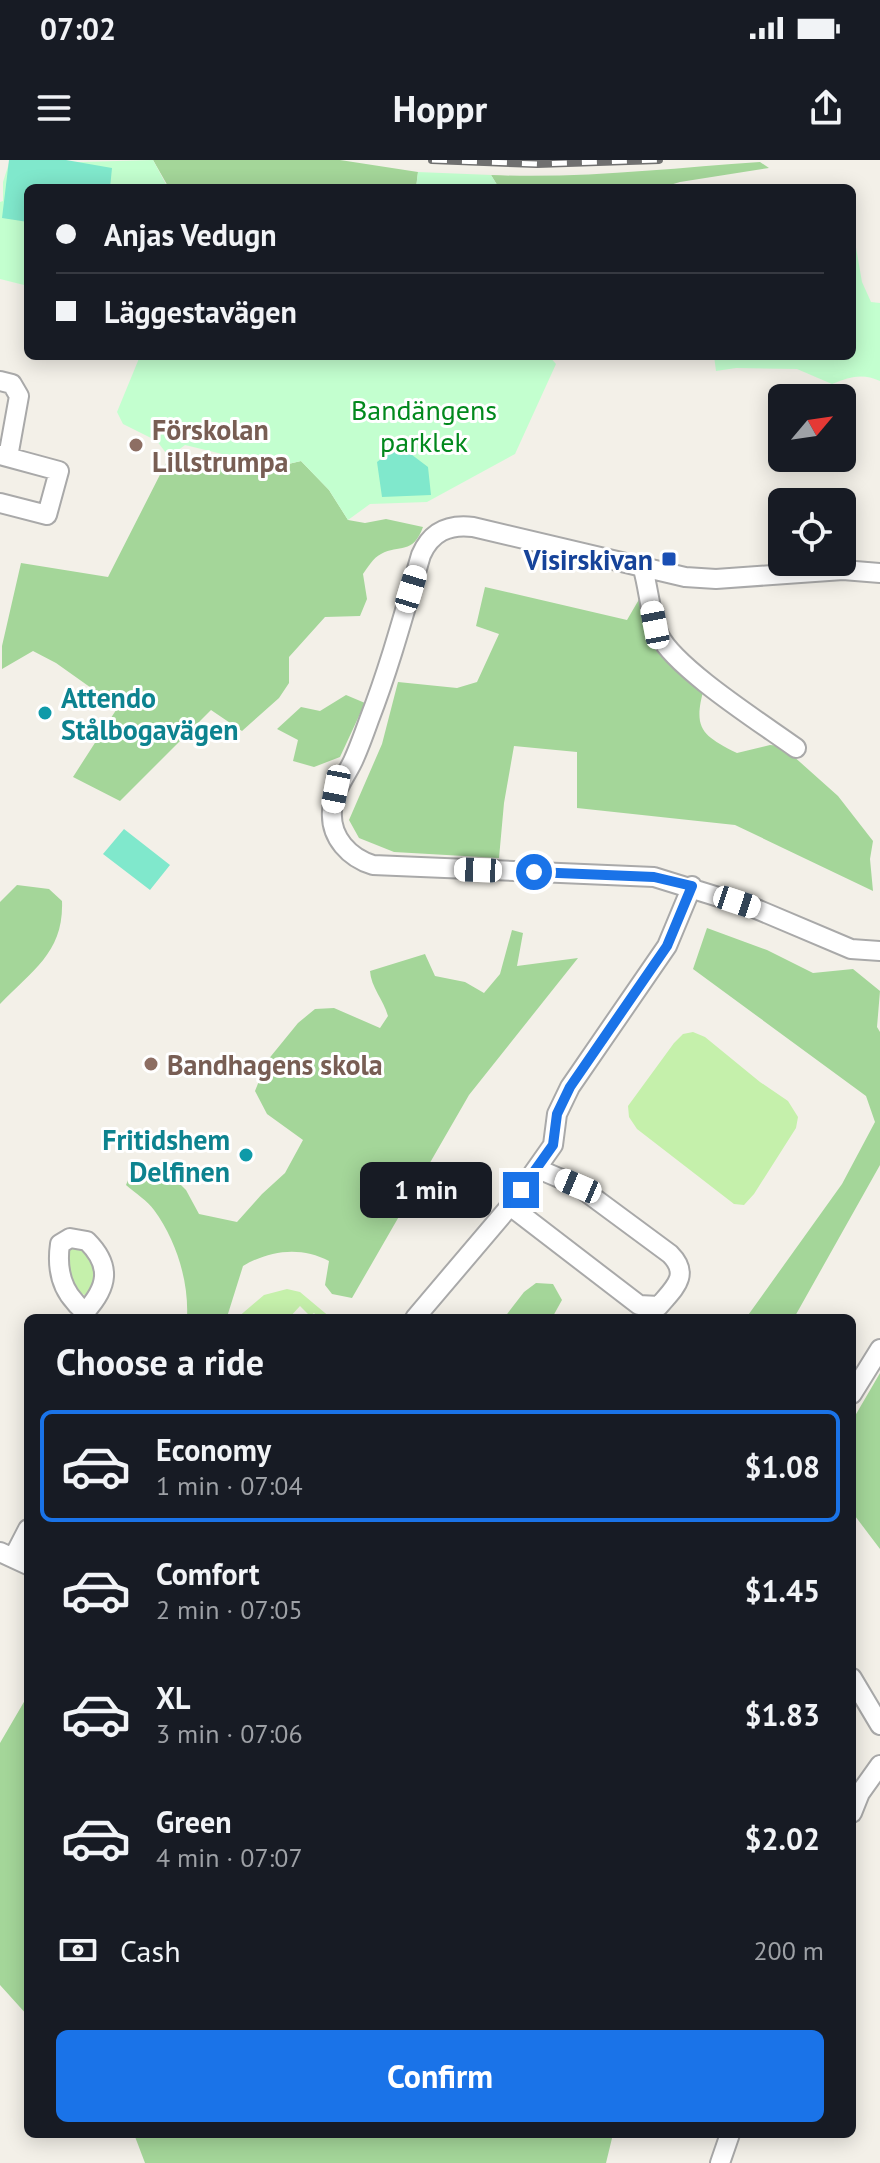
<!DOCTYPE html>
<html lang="en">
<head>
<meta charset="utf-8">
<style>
  body { margin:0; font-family:"PT Sans",sans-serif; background:#20242c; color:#f1f3f6; height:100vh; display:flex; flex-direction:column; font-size:30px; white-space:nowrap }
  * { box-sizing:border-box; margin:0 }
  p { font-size:26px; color:#9ea1a6 }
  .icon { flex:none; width:44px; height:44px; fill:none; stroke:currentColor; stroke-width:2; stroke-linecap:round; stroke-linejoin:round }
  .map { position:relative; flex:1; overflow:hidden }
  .drawer { position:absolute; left:24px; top:1154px; width:832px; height:824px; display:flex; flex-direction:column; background:#171b24; border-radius:12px; box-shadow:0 4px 20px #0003 }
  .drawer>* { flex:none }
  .banner { position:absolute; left:24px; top:24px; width:832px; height:176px; border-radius:12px; box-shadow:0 4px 20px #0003; display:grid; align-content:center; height:176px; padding:0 32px; background:#171b24 }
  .needle { width:52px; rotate:61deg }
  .fabs { position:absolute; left:768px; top:224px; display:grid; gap:16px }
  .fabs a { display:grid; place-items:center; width:88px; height:88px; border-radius:12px; background:#171b24; box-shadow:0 4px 20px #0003; font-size:40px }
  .end { position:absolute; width:36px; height:36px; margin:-18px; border:10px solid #1a73e8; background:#fff; box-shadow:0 0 0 4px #fff }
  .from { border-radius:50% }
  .bubble { position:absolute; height:56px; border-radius:12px; background:#171b24; box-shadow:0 4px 20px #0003; font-size:26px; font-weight:700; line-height:56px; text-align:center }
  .car { position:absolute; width:24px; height:48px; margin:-24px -12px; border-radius:10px; box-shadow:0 0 6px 2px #0007; background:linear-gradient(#fff 24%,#345 0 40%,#fff 0 76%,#345 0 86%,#fff 0) }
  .banner b { display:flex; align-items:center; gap:28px; height:76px; font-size:30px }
  .banner b+b { border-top:2px solid #363941 }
  .banner i { width:20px; height:20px; background:#f1f3f6 }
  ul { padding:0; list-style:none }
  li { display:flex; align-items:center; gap:24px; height:112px; margin:0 16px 12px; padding:0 16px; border:4px solid transparent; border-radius:12px }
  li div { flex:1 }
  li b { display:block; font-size:30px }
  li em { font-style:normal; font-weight:700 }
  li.current { border-color:#1a73e8 }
  li>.icon { width:72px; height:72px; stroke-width:1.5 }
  h2 { padding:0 32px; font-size:36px; line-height:96px }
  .pay { display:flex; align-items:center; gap:20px; height:88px; padding:0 32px; font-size:30px }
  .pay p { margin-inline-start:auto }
  .action { display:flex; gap:16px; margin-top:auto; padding:16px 32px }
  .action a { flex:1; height:92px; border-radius:12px; background:#1a73e8; color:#fff; font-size:32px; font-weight:700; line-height:92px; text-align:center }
  .status { display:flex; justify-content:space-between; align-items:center; height:56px; padding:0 40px; background:#171b24; direction:ltr }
  .status svg { height:22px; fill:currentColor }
  header { display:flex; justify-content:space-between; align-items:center; height:104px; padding:0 32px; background:#171b24; font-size:36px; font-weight:700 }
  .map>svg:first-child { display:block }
  .grass { fill:#c5f0ab }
  .forest { fill:#a4d699 }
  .park { fill:#c3ffcf }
  .pitch { fill:#80e8cc }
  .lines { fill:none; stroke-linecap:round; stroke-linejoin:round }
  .street-casing { stroke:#a9a9a9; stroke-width:22 }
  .street { stroke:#fff; stroke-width:18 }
  .rail-casing { stroke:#707070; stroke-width:8 }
  .rail { stroke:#fff; stroke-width:5; stroke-dasharray:15; stroke-linecap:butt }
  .route { stroke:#1a73e8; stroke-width:10 }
  .education-dot { fill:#8d6e63; stroke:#fff; stroke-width:3 }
  .transit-dot { fill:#1a4fb4; stroke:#fff; stroke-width:3 }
  .culture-dot { fill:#0f9aa8; stroke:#fff; stroke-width:3 }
  .labels { text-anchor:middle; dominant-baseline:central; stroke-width:6; stroke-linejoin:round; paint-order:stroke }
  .park-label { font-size:28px; fill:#02891d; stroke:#fff }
  .education-label { font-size:28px; font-weight:bold; fill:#785e54; stroke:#fff; text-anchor:start }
  .transit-label { font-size:28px; font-weight:bold; fill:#164399; stroke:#fff; text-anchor:end }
  .culture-label { font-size:28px; font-weight:bold; fill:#0d838f; stroke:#fff; text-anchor:start }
</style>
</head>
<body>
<div class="status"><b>07:02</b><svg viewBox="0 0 49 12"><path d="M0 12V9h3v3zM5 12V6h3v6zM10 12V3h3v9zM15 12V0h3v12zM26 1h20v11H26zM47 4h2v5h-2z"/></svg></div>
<header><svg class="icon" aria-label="menu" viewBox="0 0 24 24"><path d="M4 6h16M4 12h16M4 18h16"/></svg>Hoppr<svg class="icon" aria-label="share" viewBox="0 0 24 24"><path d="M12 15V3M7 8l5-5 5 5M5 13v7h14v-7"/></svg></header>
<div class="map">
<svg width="880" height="2003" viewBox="0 0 880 2003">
  <rect width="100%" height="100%" fill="#f3f0e8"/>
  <path class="grass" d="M 693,872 L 705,877 L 760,922 L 788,941 L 798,957 L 796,968 L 754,1034 L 744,1045 L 734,1044 L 637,969 L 629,957 L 628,946 L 674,883 L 683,874 Z
    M 76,1082 L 98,1103 L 96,1131 L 86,1136 C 66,1126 68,1114 66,1094 Z
    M 287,1129 L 300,1132 L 331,1158 L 319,1158 L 314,1153 L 310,1156 L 300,1146 L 289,1158 L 237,1158 L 264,1135 Z"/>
  <path class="forest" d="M 153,0 L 340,0 L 418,12 L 416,28 L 169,28 Z
    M 760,2 L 769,8 L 680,22 L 660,28 L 499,28 L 491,15 C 581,19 671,8 760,2 Z
    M 169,297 C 188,299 206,304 225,307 C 250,311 277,307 301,301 L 329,330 L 348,360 L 365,363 L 386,359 L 423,367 C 413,395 399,384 381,394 C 373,398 368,407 363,414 L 367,439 L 360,456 L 325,457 L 289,497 L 289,523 L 279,538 L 242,571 L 211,550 L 120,641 L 73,617 L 118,547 L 56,503 L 33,491 L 2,509 L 2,486 L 21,403 L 108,417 Z
    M 485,427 L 627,460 L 641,436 L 704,528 C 693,568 701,575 737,593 L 770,585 L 782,586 L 838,636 L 873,681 L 870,699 L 873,731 L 735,665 L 577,648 L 577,592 L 514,586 L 504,643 L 499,698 L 394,692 L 359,678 L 349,660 L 382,584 L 398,522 L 457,528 L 477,522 L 499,474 L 476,466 Z
    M 346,535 L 365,543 L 340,597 L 314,607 L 293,601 L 298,580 L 277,569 L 301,547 L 320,551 Z
    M 17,725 L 49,729 L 62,741 C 64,792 33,810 0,844 L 0,742 Z
    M 707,768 L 767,790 L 813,813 L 853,809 L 880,831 L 877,867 L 880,872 L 880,1005 L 794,1158 L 746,1158 L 842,1024 L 875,962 L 866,936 L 693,809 Z
    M 512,770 L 523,773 L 517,806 L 578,798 L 469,935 L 352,1138 L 332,1134 L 325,1125 L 329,1101 C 301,1086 270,1090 243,1106 L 227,1157 L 187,1158 C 189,1121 176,1080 154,1050 C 148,1041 135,1033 126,1025 L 131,1013 L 158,1020 L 173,1017 L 186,1030 L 199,1054 L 237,1062 L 262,1034 L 285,1013 L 303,980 L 267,954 L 255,931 L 267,901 L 298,863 L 315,849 L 334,848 L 380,868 L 388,856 C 383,839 371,827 370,811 L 425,794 L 435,816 L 465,822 L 484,833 L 500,814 Z
    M 536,1123 L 553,1124 L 562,1140 L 552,1158 L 504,1158 L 524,1132 Z
    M 880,1213 L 880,1389 L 852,1352 L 852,1261 Z
    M 28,1535 L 28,1856 L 0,1825 L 0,1583 Z
    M 134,1974 L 613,1974 L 606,2003 L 145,2003 Z"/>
  <path class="park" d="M 10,0 L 80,2 L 153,0 L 168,28 L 28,28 L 28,126 L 0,119 L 0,42 L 3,41 L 3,22 Z
    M 418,12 L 491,15 L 499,28 L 416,28 Z
    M 854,76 L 862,122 L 871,142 L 880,143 L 880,221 C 862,213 850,217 832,224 L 797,209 L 736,208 L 716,211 L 714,196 L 852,196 Z
    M 140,196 L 549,196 L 556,204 L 515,294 L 427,342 L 370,344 L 348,360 L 329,330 L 301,301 L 275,307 L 185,285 L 169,297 L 157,281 L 123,264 L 117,252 Z"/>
  <path class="pitch" d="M 9,0 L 66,0 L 112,8 L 110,28 L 28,28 L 28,62 L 2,58 Z
    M 399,285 L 428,307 L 431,335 L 382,337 L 377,302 Z
    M 124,669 L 170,705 L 150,730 L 103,694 Z"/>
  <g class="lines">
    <g class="street-casing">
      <path id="street" d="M 0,221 L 12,224 L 19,236 L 8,297
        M 0,295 L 59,311 L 47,355 L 0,343
        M 643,409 C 649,430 650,455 659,475 C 676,509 763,564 796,588
        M 880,413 L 843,410 L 716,419 L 685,417 L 473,367 C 449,364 431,372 421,395 C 405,450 390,506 369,560 C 364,574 359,588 353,601 C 345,618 333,631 332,651 C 330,678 350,698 373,705 L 654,717 L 754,748 L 851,789 L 880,791
        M 510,1046 L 639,1145 L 659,1146 C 674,1128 691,1115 670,1094 L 578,1026 L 538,1009
        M 85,1152 C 108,1127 112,1106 87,1081 L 70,1078 L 60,1084 C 57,1105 60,1126 75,1142 C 80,1149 84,1149 87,1158
        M 415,1158 L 510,1046 L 553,985 L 557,954 L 570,927 L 667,786 L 692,726
        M 852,1234 L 880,1189
        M 0,1392 L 28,1405
        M 13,1398 L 28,1369
        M 852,1518 L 880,1565
        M 852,1653 L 860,1633 L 880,1605
        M 720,2003 L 730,1974"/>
    </g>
    <use href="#street" class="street"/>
    <g class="rail-casing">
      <path id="rail" d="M 432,0 L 537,4 L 659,0"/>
    </g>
    <use href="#rail" class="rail"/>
  </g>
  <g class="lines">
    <path class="route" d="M 521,1030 L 553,985 L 557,954 L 570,927 L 667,786 L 692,726 L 654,717 L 534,712"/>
  </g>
  <g class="education-dot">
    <circle cx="136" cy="285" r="8"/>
    <circle cx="151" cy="904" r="8"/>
  </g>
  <rect class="transit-dot" x="661" y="391" width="16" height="16" rx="4"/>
  <g class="culture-dot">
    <circle cx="45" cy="553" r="8"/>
    <circle cx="246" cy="995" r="8"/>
  </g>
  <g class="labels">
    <g class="park-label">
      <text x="424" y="249">Bandängens<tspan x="424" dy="32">parklek</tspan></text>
    </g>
    <g class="education-label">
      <text x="152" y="269">Förskolan<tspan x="152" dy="32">Lillstrumpa</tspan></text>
      <text x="167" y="904">Bandhagens skola</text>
    </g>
    <g class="transit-label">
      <text x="653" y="399">Visirskivan</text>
    </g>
    <g class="culture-label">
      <text x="61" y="537">Attendo<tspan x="61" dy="32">Stålbogavägen</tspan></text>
      <text x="230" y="979" text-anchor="end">Fritidshem<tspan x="230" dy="32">Delfinen</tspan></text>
    </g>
  </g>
</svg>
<div class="fabs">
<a><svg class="needle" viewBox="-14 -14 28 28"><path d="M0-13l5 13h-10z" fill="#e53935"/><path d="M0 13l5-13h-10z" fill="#9ea1a6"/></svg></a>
<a><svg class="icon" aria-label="locate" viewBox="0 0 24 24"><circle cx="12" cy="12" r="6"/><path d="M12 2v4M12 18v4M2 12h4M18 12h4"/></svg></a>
</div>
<i class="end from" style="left:534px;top:712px"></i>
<i class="end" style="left:521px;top:1030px"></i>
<div class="bubble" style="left:360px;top:1002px;width:132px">1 min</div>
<i class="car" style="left:411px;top:429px;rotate:17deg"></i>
<i class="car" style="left:655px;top:465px;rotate:349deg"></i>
<i class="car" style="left:336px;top:629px;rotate:191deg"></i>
<i class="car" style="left:478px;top:710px;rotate:272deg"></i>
<i class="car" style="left:737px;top:742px;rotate:108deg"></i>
<i class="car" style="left:578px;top:1026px;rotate:293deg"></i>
<div class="banner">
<b><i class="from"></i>Anjas Vedugn</b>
<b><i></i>Läggestavägen</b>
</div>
<section class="drawer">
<h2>Choose a ride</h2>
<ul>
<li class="current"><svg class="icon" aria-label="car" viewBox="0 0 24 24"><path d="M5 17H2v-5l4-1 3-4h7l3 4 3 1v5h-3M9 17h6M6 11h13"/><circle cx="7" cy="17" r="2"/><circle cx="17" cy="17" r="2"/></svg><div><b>Economy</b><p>1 min · 07:04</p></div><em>$1.08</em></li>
<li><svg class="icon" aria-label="car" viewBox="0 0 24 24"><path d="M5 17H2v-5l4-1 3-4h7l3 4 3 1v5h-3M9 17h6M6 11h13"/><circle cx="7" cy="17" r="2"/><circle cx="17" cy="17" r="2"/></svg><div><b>Comfort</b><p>2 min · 07:05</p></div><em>$1.45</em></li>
<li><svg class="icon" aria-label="car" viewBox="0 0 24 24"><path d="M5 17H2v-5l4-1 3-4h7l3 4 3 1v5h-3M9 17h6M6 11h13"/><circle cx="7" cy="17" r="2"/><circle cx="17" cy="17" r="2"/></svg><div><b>XL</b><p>3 min · 07:06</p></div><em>$1.83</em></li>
<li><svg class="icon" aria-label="car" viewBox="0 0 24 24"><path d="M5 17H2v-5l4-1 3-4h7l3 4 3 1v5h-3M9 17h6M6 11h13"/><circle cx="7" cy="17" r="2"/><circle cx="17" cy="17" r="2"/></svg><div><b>Green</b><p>4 min · 07:07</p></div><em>$2.02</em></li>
</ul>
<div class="pay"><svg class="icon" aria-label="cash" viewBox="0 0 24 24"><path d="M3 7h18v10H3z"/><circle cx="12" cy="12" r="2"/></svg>Cash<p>200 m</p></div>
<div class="action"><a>Confirm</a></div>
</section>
</div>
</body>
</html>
